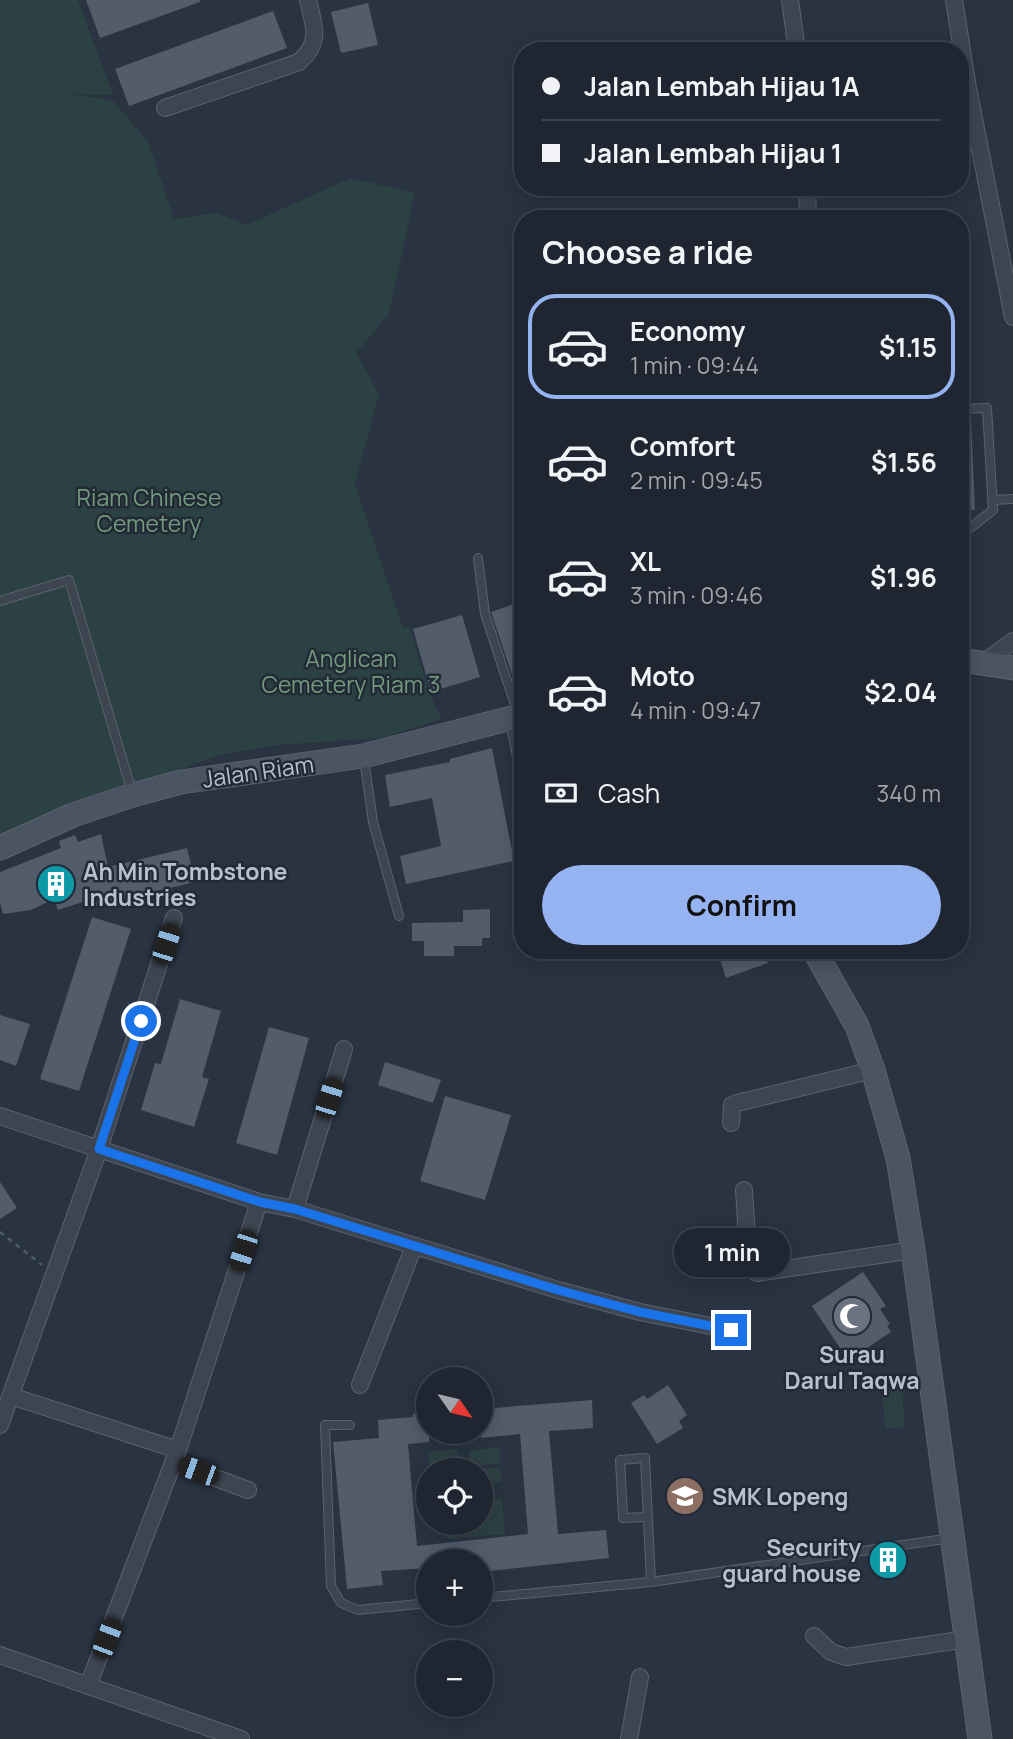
<!DOCTYPE html>
<html lang="en">
<head>
<meta charset="utf-8">
<style>
  body { margin:0; font-family:Manrope,sans-serif; background:#2c323d; color:#f1f3f6; height:100vh; display:flex; flex-direction:column; font-size:26px; white-space:nowrap }
  * { box-sizing:border-box; margin:0 }
  p { font-size:23px; color:#a1a5ab }
  .icon { flex:none; width:38px; height:38px; fill:none; stroke:currentColor; stroke-width:2; stroke-linecap:round; stroke-linejoin:round }
  .map { position:relative; flex:1; overflow:hidden }
  .panel { position:absolute; left:514px; top:210px; width:455px; height:749px; display:flex; flex-direction:column; background:#1f2631; border-radius:28px; box-shadow:0 4px 18px #0003,0 0 0 2px #3c434d }
  .panel>* { flex:none }
  .guide { position:absolute; left:514px; top:42px; width:455px; height:154px; border-radius:28px; box-shadow:0 4px 18px #0003,0 0 0 2px #3c434d; display:grid; align-content:center; height:154px; padding:0 28px; background:#1f2631 }
  .needle { width:46px; rotate:124deg }
  .fabs { position:absolute; left:416px; top:1367px; display:grid; gap:14px }
  .fabs a { display:grid; place-items:center; width:77px; height:77px; border-radius:50%; background:#1f2631; box-shadow:0 4px 18px #0003,0 0 0 2px #3c434d; font-size:35px }
  .end { position:absolute; width:32px; height:32px; margin:-16px; border:9px solid #1a73e8; background:#fff; box-shadow:0 0 0 4px #fff }
  .from { border-radius:50% }
  .bubble { position:absolute; height:49px; border-radius:24px; background:#1f2631; box-shadow:0 4px 18px #0003,0 0 0 2px #3c434d; font-size:23px; font-weight:700; line-height:49px; text-align:center }
  .car { position:absolute; width:21px; height:42px; margin:-21px -10px; border-radius:9px; box-shadow:0 0 5px 2px #0007; background:linear-gradient(#222 24%,#8ab4d8 0 40%,#222 0 76%,#8ab4d8 0 86%,#222 0) }
  .guide b { display:flex; align-items:center; gap:24px; height:66px; font-size:26px }
  .guide b+b { border-top:2px solid #3c434d }
  .guide i { width:18px; height:18px; background:#f1f3f6 }
  ul { padding:0; list-style:none }
  li { display:flex; align-items:center; gap:21px; height:105px; margin:0 14px 10px; padding:0 14px; border:4px solid transparent; border-radius:28px }
  li div { flex:1 }
  li b { display:block; font-size:26px }
  li em { font-style:normal; font-weight:700 }
  li.active { border-color:#95b2f1 }
  li>.icon { width:63px; height:63px; stroke-width:1.5 }
  h2 { padding:0 28px; font-size:32px; line-height:84px }
  .pay { display:flex; align-items:center; gap:18px; height:77px; padding:0 28px; font-size:26px }
  .pay p { margin-inline-start:auto }
  .button { display:flex; gap:14px; margin-top:auto; padding:14px 28px }
  .button a { flex:1; height:80px; border-radius:42px; background:#95b2f1; color:#111; font-size:28px; font-weight:700; line-height:80px; text-align:center }
  .map>svg:first-child { display:block }
  .green { fill:#2c4143 }
  .building { fill:#525c6b }
  .lines { fill:none; stroke-linecap:round; stroke-linejoin:round }
  .lane-casing { stroke:#5b636e; stroke-width:10 }
  .street-casing { stroke:#5b636e; stroke-width:18 }
  .secondary-casing { stroke:#5b636e; stroke-width:25 }
  .path { stroke:#4b5d60; stroke-width:2.5; stroke-dasharray:5 5; stroke-linecap:butt }
  .lane { stroke:#3d4551; stroke-width:8 }
  .street { stroke:#3d4551; stroke-width:16 }
  .secondary { stroke:#4b5463; stroke-width:23 }
  .route { stroke:#1a73e8; stroke-width:9 }
  .labels { text-anchor:middle; dominant-baseline:central; stroke-width:5; stroke-linejoin:round; paint-order:stroke }
  .park-label { font-size:23px; fill:#739a7d; stroke:#222a36 }
  .street-label { font-size:23px; fill:#bac0cb; stroke:#222a36 }
  .poi-label { font-size:23px; font-weight:bold; fill:#bac0cb; stroke:#222a36; text-anchor:start }
</style>
</head>
<body>
<div class="map">
<svg width="1013" height="1739" viewBox="0 0 1013 1739">
  <rect width="100%" height="100%" fill="#293341"/>
  <path class="green" d="M 0,0 L 78,0 L 113,95 L 70,94 L 112,100 L 148,141 L 174,219 L 217,213 L 246,225 L 351,178 L 415,193 L 389,314 L 356,353 L 379,394 L 355,484 L 403,628 L 410,628 L 430,695 L 442,719 L 381,738 L 276,745 L 220,755 L 0,835 Z
    M 902,1389 L 905,1427 L 885,1429 L 882,1391 Z
    M 499,1447 L 501,1463 L 470,1466 L 469,1451 Z
    M 458,1449 L 459,1464 L 429,1467 L 428,1452 Z
    M 500,1467 L 502,1482 L 481,1484 L 481,1470 L 470,1470 Z
    M 502,1499 L 505,1534 L 448,1539 L 447,1523 L 481,1522 L 481,1500 Z"/>
  <path class="building" d="M 86,0 L 200,0 L 200,2 L 100,38 Z
    M 368,3 L 378,45 L 341,53 L 331,12 Z
    M 273,11 L 287,48 L 129,106 L 115,69 Z
    M 961,417 L 971,417 L 975,510 L 961,511 Z
    M 523,601 L 523,681 L 515,684 L 491,612 Z
    M 462,615 L 480,677 L 431,692 L 413,629 Z
    M 492,748 L 514,861 L 406,884 L 400,856 L 441,846 L 432,798 L 390,807 L 385,775 L 450,762 L 450,759 Z
    M 101,834 L 108,867 L 187,848 L 195,882 L 95,906 L 98,897 L 58,910 L 54,899 L 31,910 L 3,914 L 0,903 L 0,872 L 61,848 L 59,841 L 75,835 L 78,842 Z
    M 490,909 L 490,938 L 482,938 L 482,946 L 454,946 L 454,956 L 424,956 L 424,941 L 412,941 L 412,923 L 463,922 L 463,910 Z
    M 92,917 L 131,929 L 79,1091 L 40,1079 Z
    M 717,950 L 764,950 L 768,963 L 726,978 Z
    M 180,999 L 221,1011 L 202,1077 L 209,1079 L 194,1127 L 141,1110 L 155,1063 L 161,1064 Z
    M 0,1015 L 30,1024 L 16,1066 L 0,1060 Z
    M 269,1027 L 309,1038 L 277,1155 L 236,1143 Z
    M 385,1062 L 441,1080 L 433,1103 L 378,1085 Z
    M 445,1096 L 511,1115 L 485,1200 L 420,1181 Z
    M 0,1182 L 17,1208 L 0,1219 Z
    M 863,1272 L 886,1306 L 880,1309 L 890,1324 L 887,1326 L 891,1332 L 864,1350 L 840,1348 L 812,1306 Z
    M 668,1385 L 687,1415 L 679,1421 L 683,1428 L 657,1444 L 631,1403 L 644,1395 L 647,1399 Z
    M 592,1400 L 593,1428 L 549,1431 L 558,1534 L 606,1530 L 609,1558 L 481,1572 L 481,1561 L 429,1561 L 429,1568 L 381,1571 L 383,1585 L 347,1589 L 333,1442 L 379,1438 L 378,1420 L 413,1417 L 413,1414 L 429,1412 L 429,1442 L 408,1444 L 417,1546 L 528,1534 L 520,1434 L 481,1438 L 481,1409 Z"/>
  <g class="lines">
    <g class="lane-casing">
      <path id="lane" d="M 961,409 L 987,408 L 993,510 L 970,528 L 961,528
        M 992,500 L 1013,499
        M 478,558 L 485,614 L 518,714
        M 0,601 L 69,580 L 132,792
        M 510,721 L 523,787
        M 364,759 L 373,822 L 399,916
        M 350,1425 L 325,1425 L 331,1586 L 341,1603 L 358,1610 L 429,1603
        M 647,1517 L 623,1518 L 620,1460 L 645,1458 L 651,1582
        M 481,1598 L 651,1582 L 951,1538"/>
    </g>
    <g class="street-casing">
      <path id="street" d="M 790,0 L 797,51
        M 954,0 L 968,88 L 1013,317
        M 165,108 L 299,62 C 322,42 314,26 308,0
        M 807,187 L 808,219
        M 982,664 L 1013,641
        M 0,1116 L 259,1202 L 295,1209 L 558,1290 L 640,1312 L 731,1330
        M 731,1123 L 732,1105 L 737,1103 L 873,1070
        M 744,1190 L 749,1267 L 757,1273 L 913,1250
        M 295,1209 L 344,1049
        M 360,1385 L 414,1246
        M 11,1396 L 178,1450
        M 0,1425 L 99,1149 L 174,918
        M 173,1462 L 248,1490
        M 814,1636 L 831,1652 L 846,1657 L 967,1639
        M 0,1655 L 241,1739
        M 88,1686 L 178,1450 L 259,1202
        M 629,1739 L 640,1677"/>
    </g>
    <g class="secondary-casing">
      <path id="secondary" d="M 961,660 L 1013,668
        M 0,848 L 73,815 L 133,795 L 181,782 L 363,756 L 523,715
        M 814,950 L 857,1026 L 873,1070 L 898,1158 L 913,1250 L 980,1739"/>
    </g>
    <path class="path" d="M 772,950 L 772,951
      M 0,1232 L 42,1265"/>
    <use href="#lane" class="lane"/>
    <use href="#street" class="street"/>
    <use href="#secondary" class="secondary"/>
  </g>
  <g class="lines">
    <path class="route" d="M 141,1021 L 99,1149 L 260,1202 L 295,1209 L 558,1290 L 640,1312 L 731,1330"/>
  </g>
  <defs>
    <g id="building-disc" transform="scale(2.0125)"><circle r="9.5" fill="#0f9aa8" stroke="#222a36"/><path d="M-4-6H4V6H1V3H-1V6H-4ZM-2.5-4.3h1.7v1.8h-1.7ZM.8-4.3h1.7v1.8H.8ZM-2.5-1h1.7V.8h-1.7ZM.8-1h1.7V.8H.8Z" fill="#fff"/></g>
    <g id="mosque-disc" transform="scale(2.0125)"><circle r="9.5" fill="#6b7280" stroke="#222a36"/><path d="M3.5-4.9A6 6 0 1 0 3.5 4.9A5 5 0 1 1 3.5-4.9Z" fill="#fff"/></g>
    <g id="school-disc" transform="scale(2.0125)"><circle r="9.5" fill="#8d6e63" stroke="#222a36"/><path d="M0-5L7-2L0 1L-7-2ZM-4 1L0 2.5L4 1V4Q0 6-4 4Z" fill="#fff"/></g>
  </defs>
  <g fill-rule="evenodd">
    <use href="#building-disc" x="56" y="884"/>
    <use href="#mosque-disc" x="852" y="1316"/>
    <use href="#school-disc" x="685" y="1496"/>
    <use href="#building-disc" x="888" y="1560"/>
  </g>
  <g class="labels">
    <g class="park-label">
      <text x="149" y="497">Riam Chinese<tspan x="149" dy="26">Cemetery</tspan></text>
      <text x="351" y="658">Anglican<tspan x="351" dy="26">Cemetery Riam 3</tspan></text>
    </g>
    <g class="street-label">
      <text transform="translate(258 771) rotate(-8)">Jalan Riam</text>
    </g>
    <g class="poi-label">
      <text x="83" y="871">Ah Min Tombstone<tspan x="83" dy="26">Industries</tspan></text>
      <text x="852" y="1354" text-anchor="middle">Surau<tspan x="852" dy="26">Darul Taqwa</tspan></text>
      <text x="712" y="1496">SMK Lopeng</text>
      <text x="861" y="1547" text-anchor="end">Security<tspan x="861" dy="26">guard house</tspan></text>
    </g>
  </g>
</svg>
<div class="fabs">
<a><svg class="needle" viewBox="-14 -14 28 28"><path d="M0-13l5 13h-10z" fill="#e53935"/><path d="M0 13l5-13h-10z" fill="#a1a5ab"/></svg></a>
<a><svg class="icon" aria-label="locate" viewBox="0 0 24 24"><circle cx="12" cy="12" r="6"/><path d="M12 2v4M12 18v4M2 12h4M18 12h4"/></svg></a>
<a>+</a>
<a>−</a>
</div>
<i class="end from" style="left:141px;top:1021px"></i>
<i class="end" style="left:731px;top:1330px"></i>
<div class="bubble" style="left:674px;top:1228px;width:116px">1 min</div>
<i class="car" style="left:166px;top:944px;rotate:18deg"></i>
<i class="car" style="left:329px;top:1098px;rotate:17deg"></i>
<i class="car" style="left:243px;top:1251px;rotate:198deg"></i>
<i class="car" style="left:198px;top:1471px;rotate:290deg"></i>
<i class="car" style="left:107px;top:1638px;rotate:21deg"></i>
<div class="guide">
<b><i class="from"></i>Jalan Lembah Hijau 1A</b>
<b><i></i>Jalan Lembah Hijau 1</b>
</div>
<section class="panel">
<h2>Choose a ride</h2>
<ul>
<li class="active"><svg class="icon" aria-label="car" viewBox="0 0 24 24"><path d="M5 17H2v-5l4-1 3-4h7l3 4 3 1v5h-3M9 17h6M6 11h13"/><circle cx="7" cy="17" r="2"/><circle cx="17" cy="17" r="2"/></svg><div><b>Economy</b><p>1 min · 09:44</p></div><em>$1.15</em></li>
<li><svg class="icon" aria-label="car" viewBox="0 0 24 24"><path d="M5 17H2v-5l4-1 3-4h7l3 4 3 1v5h-3M9 17h6M6 11h13"/><circle cx="7" cy="17" r="2"/><circle cx="17" cy="17" r="2"/></svg><div><b>Comfort</b><p>2 min · 09:45</p></div><em>$1.56</em></li>
<li><svg class="icon" aria-label="car" viewBox="0 0 24 24"><path d="M5 17H2v-5l4-1 3-4h7l3 4 3 1v5h-3M9 17h6M6 11h13"/><circle cx="7" cy="17" r="2"/><circle cx="17" cy="17" r="2"/></svg><div><b>XL</b><p>3 min · 09:46</p></div><em>$1.96</em></li>
<li><svg class="icon" aria-label="car" viewBox="0 0 24 24"><path d="M5 17H2v-5l4-1 3-4h7l3 4 3 1v5h-3M9 17h6M6 11h13"/><circle cx="7" cy="17" r="2"/><circle cx="17" cy="17" r="2"/></svg><div><b>Moto</b><p>4 min · 09:47</p></div><em>$2.04</em></li>
</ul>
<div class="pay"><svg class="icon" aria-label="cash" viewBox="0 0 24 24"><path d="M3 7h18v10H3z"/><circle cx="12" cy="12" r="2"/></svg>Cash<p>340 m</p></div>
<div class="button"><a>Confirm</a></div>
</section>
</div>
</body>
</html>
